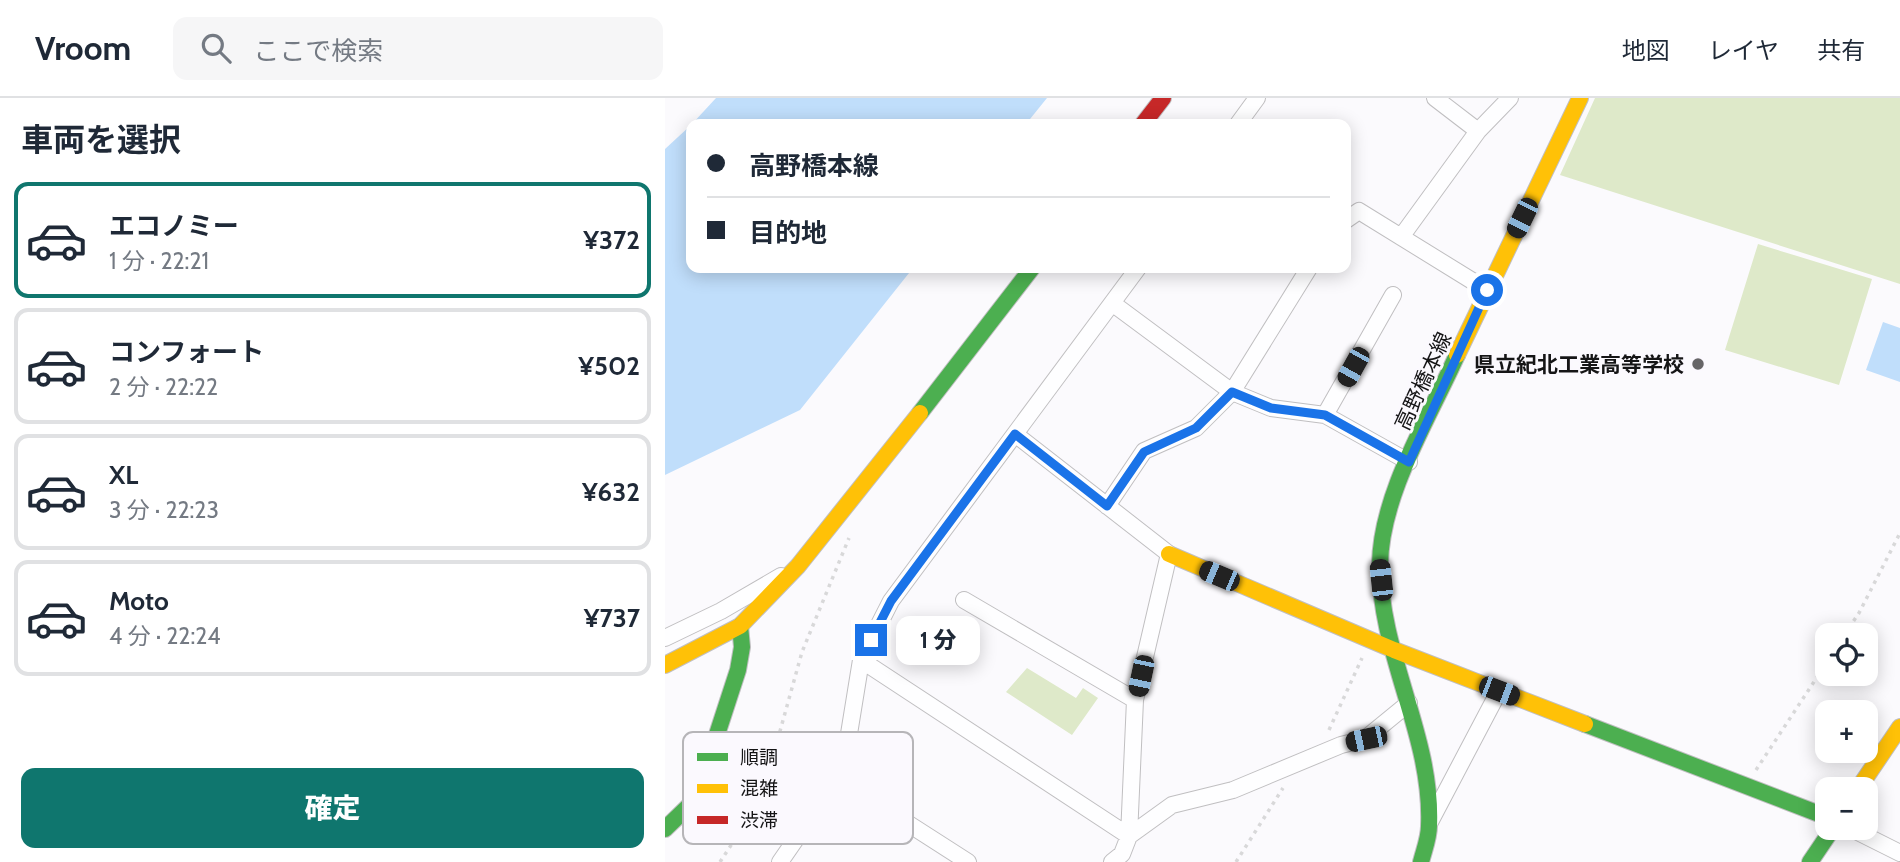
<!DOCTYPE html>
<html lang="ja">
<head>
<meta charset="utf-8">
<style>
  body { margin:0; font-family:Cabin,"Noto Sans JP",sans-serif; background:#f6f6f7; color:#1f2937; height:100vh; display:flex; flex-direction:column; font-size:26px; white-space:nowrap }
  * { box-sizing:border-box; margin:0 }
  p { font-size:23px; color:#747a83 }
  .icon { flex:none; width:38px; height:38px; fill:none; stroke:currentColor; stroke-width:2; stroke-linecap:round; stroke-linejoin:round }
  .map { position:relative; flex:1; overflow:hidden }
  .side { display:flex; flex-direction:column; background:#fff; width:665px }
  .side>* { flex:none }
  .top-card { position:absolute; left:21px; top:21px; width:665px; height:154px; border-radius:14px; box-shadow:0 4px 18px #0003; display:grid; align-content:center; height:154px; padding:0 21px; background:#fff }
  .fabs { position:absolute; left:1150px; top:525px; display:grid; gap:14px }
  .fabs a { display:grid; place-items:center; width:63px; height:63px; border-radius:14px; background:#fff; box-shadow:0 4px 18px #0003; font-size:35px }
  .end { position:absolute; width:32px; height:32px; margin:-16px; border:9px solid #1a73e8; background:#fff; box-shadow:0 0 0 4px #fff }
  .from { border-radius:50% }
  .bubble { position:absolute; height:49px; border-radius:14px; background:#fff; box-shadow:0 4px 18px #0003; font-size:23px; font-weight:800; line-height:49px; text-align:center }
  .car { position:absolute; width:21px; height:42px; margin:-21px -10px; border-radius:9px; box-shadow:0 0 5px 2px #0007; background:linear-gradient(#222 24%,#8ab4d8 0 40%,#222 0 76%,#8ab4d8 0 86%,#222 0) }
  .top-card b { display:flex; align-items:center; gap:24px; height:66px; font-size:26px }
  .top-card b+b { border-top:2px solid #e0e1e3 }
  .top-card i { width:18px; height:18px; background:#1f2937 }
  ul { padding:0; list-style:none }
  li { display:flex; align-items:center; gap:21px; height:116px; margin:0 14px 10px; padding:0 7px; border:4px solid #e0e1e3; border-radius:14px }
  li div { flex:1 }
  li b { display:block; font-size:26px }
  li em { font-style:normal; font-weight:800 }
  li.selected { border-color:#0f766e }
  li>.icon { width:63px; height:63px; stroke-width:1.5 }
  h2 { padding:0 21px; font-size:32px; line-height:84px }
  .cta { display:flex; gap:14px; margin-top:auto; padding:14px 21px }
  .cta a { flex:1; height:80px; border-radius:14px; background:#0f766e; color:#fff; font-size:28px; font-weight:800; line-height:80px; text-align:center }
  header { display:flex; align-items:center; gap:42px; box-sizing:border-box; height:98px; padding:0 35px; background:#fff; border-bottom:2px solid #e0e1e3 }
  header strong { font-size:33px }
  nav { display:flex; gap:38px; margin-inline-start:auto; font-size:24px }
  .search { width:490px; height:63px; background:#f6f6f7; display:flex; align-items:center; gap:18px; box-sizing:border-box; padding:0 24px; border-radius:14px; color:#747a83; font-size:26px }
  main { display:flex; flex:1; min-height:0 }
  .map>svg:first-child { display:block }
  .green { fill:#dee9c9 }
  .water { fill:#c0defb }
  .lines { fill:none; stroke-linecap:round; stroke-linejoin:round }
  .street-casing { stroke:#c0bfc1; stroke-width:18 }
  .fast-casing { stroke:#c0bfc1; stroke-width:18 }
  .slow-casing { stroke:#c0bfc1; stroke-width:18 }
  .jam-casing { stroke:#c0bfc1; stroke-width:18 }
  .path { stroke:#d8d8d9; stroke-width:3.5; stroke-dasharray:3.5 5; stroke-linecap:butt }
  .street { stroke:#fefeff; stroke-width:16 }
  .fast { stroke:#4caf50; stroke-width:16 }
  .slow { stroke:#ffc107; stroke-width:16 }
  .jam { stroke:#c62828; stroke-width:16 }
  .route { stroke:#1a73e8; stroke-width:9 }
  .poi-dot { fill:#666567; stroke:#fbf9fe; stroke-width:2.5 }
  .labels { text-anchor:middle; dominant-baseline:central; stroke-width:6; stroke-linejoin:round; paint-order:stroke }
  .poi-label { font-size:21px; font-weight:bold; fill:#151516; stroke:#fbf9fe; text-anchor:end }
  .street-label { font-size:21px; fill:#151516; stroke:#fbf9fe }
  .key { fill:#fbf9fe; stroke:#b6b5b8; stroke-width:2 }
  .key-label { font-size:19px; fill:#151516 }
</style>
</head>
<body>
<header>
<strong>Vroom</strong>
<div class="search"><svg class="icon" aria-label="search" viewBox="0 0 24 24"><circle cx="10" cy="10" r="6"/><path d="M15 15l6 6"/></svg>ここで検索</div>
<nav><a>地図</a><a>レイヤ</a><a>共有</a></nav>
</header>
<main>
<section class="side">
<h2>車両を選択</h2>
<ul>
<li class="selected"><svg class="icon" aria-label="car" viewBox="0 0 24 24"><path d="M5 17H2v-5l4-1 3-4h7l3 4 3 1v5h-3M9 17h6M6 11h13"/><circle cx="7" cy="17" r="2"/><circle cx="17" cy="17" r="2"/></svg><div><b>エコノミー</b><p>1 分 · 22:21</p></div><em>¥372</em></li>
<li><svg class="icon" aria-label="car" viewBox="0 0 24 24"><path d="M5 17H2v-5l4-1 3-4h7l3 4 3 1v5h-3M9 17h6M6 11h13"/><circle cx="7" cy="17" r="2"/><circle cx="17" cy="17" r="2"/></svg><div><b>コンフォート</b><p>2 分 · 22:22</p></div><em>¥502</em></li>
<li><svg class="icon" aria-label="car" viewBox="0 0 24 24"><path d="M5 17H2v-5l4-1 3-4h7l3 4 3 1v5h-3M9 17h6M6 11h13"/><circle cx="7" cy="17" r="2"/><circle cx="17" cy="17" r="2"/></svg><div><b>XL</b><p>3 分 · 22:23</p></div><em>¥632</em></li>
<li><svg class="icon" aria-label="car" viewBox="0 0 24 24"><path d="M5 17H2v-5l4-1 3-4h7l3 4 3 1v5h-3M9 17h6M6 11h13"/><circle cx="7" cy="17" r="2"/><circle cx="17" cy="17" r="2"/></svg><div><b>Moto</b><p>4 分 · 22:24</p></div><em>¥737</em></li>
</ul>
<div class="cta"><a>確定</a></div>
</section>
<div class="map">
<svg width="1235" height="764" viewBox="0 0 1235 764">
  <rect width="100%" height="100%" fill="#fbfafd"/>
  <path class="green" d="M 930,0 L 1235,0 L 1235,186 L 895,77 Z
    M 1093,146 L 1207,181 L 1174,287 L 1060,252 Z
    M 362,570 L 411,600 L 418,590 L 433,600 L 407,637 L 341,594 Z"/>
  <path class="water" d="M 51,0 L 382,0 L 361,26 L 27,26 Z
    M 26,27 L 26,170 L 248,170 L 135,312 L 0,377 L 0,51 Z
    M 1218,224 L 1235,230 L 1235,284 L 1201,272 Z"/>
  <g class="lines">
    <g class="street-casing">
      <path id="street" d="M 770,0 L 813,33
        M 573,26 L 592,0
        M 681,122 L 694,113 L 822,192
        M 736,139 L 813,33 L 845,0
        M 644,170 L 567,294 L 606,310 L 660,317 L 744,364
        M 660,317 L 728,197
        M 350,336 L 504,456 L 470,602 L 464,738
        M 442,408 L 479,353 L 531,330 L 567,294 L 447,205
        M 299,502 L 470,602
        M 0,540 L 56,513 L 116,478
        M 196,562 L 464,738
        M 169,678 L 303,764
        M 765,724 L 834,593
        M 1185,730 L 1235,755
        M 115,764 L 162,696 L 183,642 L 196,562 L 226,503 L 473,170
        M 447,764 L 457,756 L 464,738 L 507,707 L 568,692 L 676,647 L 700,641 L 744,605"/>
    </g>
    <g class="fast-casing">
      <path id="fast" d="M 255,315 L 367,170
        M 920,626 L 1162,719
        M 0,731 L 31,701 L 73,572 L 77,549 L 75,528
        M 756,764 C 759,752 764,740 764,728 C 768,638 714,556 715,466 C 716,396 764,320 792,257
        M 1145,764 L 1168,730"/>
    </g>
    <g class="slow-casing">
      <path id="slow" d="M 792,257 L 915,0
        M 504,456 L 729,552 L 920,626
        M 0,567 L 75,528 L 133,468 L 255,315
        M 1193,691 L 1235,629"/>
    </g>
    <g class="jam-casing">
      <path id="jam" d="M 478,26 L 498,0"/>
    </g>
    <path class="path" d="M 1179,537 L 1194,515 L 1235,435
      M 664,632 L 697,560
      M 1091,672 L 1162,564
      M 55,764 L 88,714 L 105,669 L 137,554 L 184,440
      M 571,764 L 618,690"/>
    <use href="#street" class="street"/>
    <use href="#fast" class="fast"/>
    <use href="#slow" class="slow"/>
    <use href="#jam" class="jam"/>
  </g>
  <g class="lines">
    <path class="route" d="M 206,542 L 226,503 L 350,336 L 442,408 L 479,354 L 531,330 L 567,294 L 606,310 L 660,317 L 744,364 L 822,192"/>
  </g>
  <circle class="poi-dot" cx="1033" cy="266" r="7"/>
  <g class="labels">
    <g class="poi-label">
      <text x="1019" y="266">県立紀北工業高等学校</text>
    </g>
    <g class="street-label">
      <text transform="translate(758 283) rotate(-65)">高野橋本線</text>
    </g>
  </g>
  <rect x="18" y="634" width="230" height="112" rx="10" class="key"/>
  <rect x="32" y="655" width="31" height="8" fill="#4caf50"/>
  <rect x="32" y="686" width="31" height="9" fill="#ffc107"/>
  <rect x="32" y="718" width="31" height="8" fill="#c62828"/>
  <g class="key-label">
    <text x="75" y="666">順調</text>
    <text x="75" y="697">混雑</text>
    <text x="75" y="729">渋滞</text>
  </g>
</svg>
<div class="fabs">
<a><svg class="icon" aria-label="locate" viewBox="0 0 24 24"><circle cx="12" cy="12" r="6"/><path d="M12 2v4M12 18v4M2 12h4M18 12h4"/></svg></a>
<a>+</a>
<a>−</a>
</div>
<i class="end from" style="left:822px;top:192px"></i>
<i class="end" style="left:206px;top:542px"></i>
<div class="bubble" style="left:231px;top:518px;width:84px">1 分</div>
<i class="car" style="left:857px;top:120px;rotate:206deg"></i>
<i class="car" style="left:688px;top:269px;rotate:209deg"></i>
<i class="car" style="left:554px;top:478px;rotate:293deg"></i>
<i class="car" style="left:716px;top:482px;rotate:354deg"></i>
<i class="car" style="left:476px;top:578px;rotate:192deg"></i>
<i class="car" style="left:834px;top:593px;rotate:111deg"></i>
<i class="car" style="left:701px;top:641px;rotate:258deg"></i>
<div class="top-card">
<b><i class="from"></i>高野橋本線</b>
<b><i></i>目的地</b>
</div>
</div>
</main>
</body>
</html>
